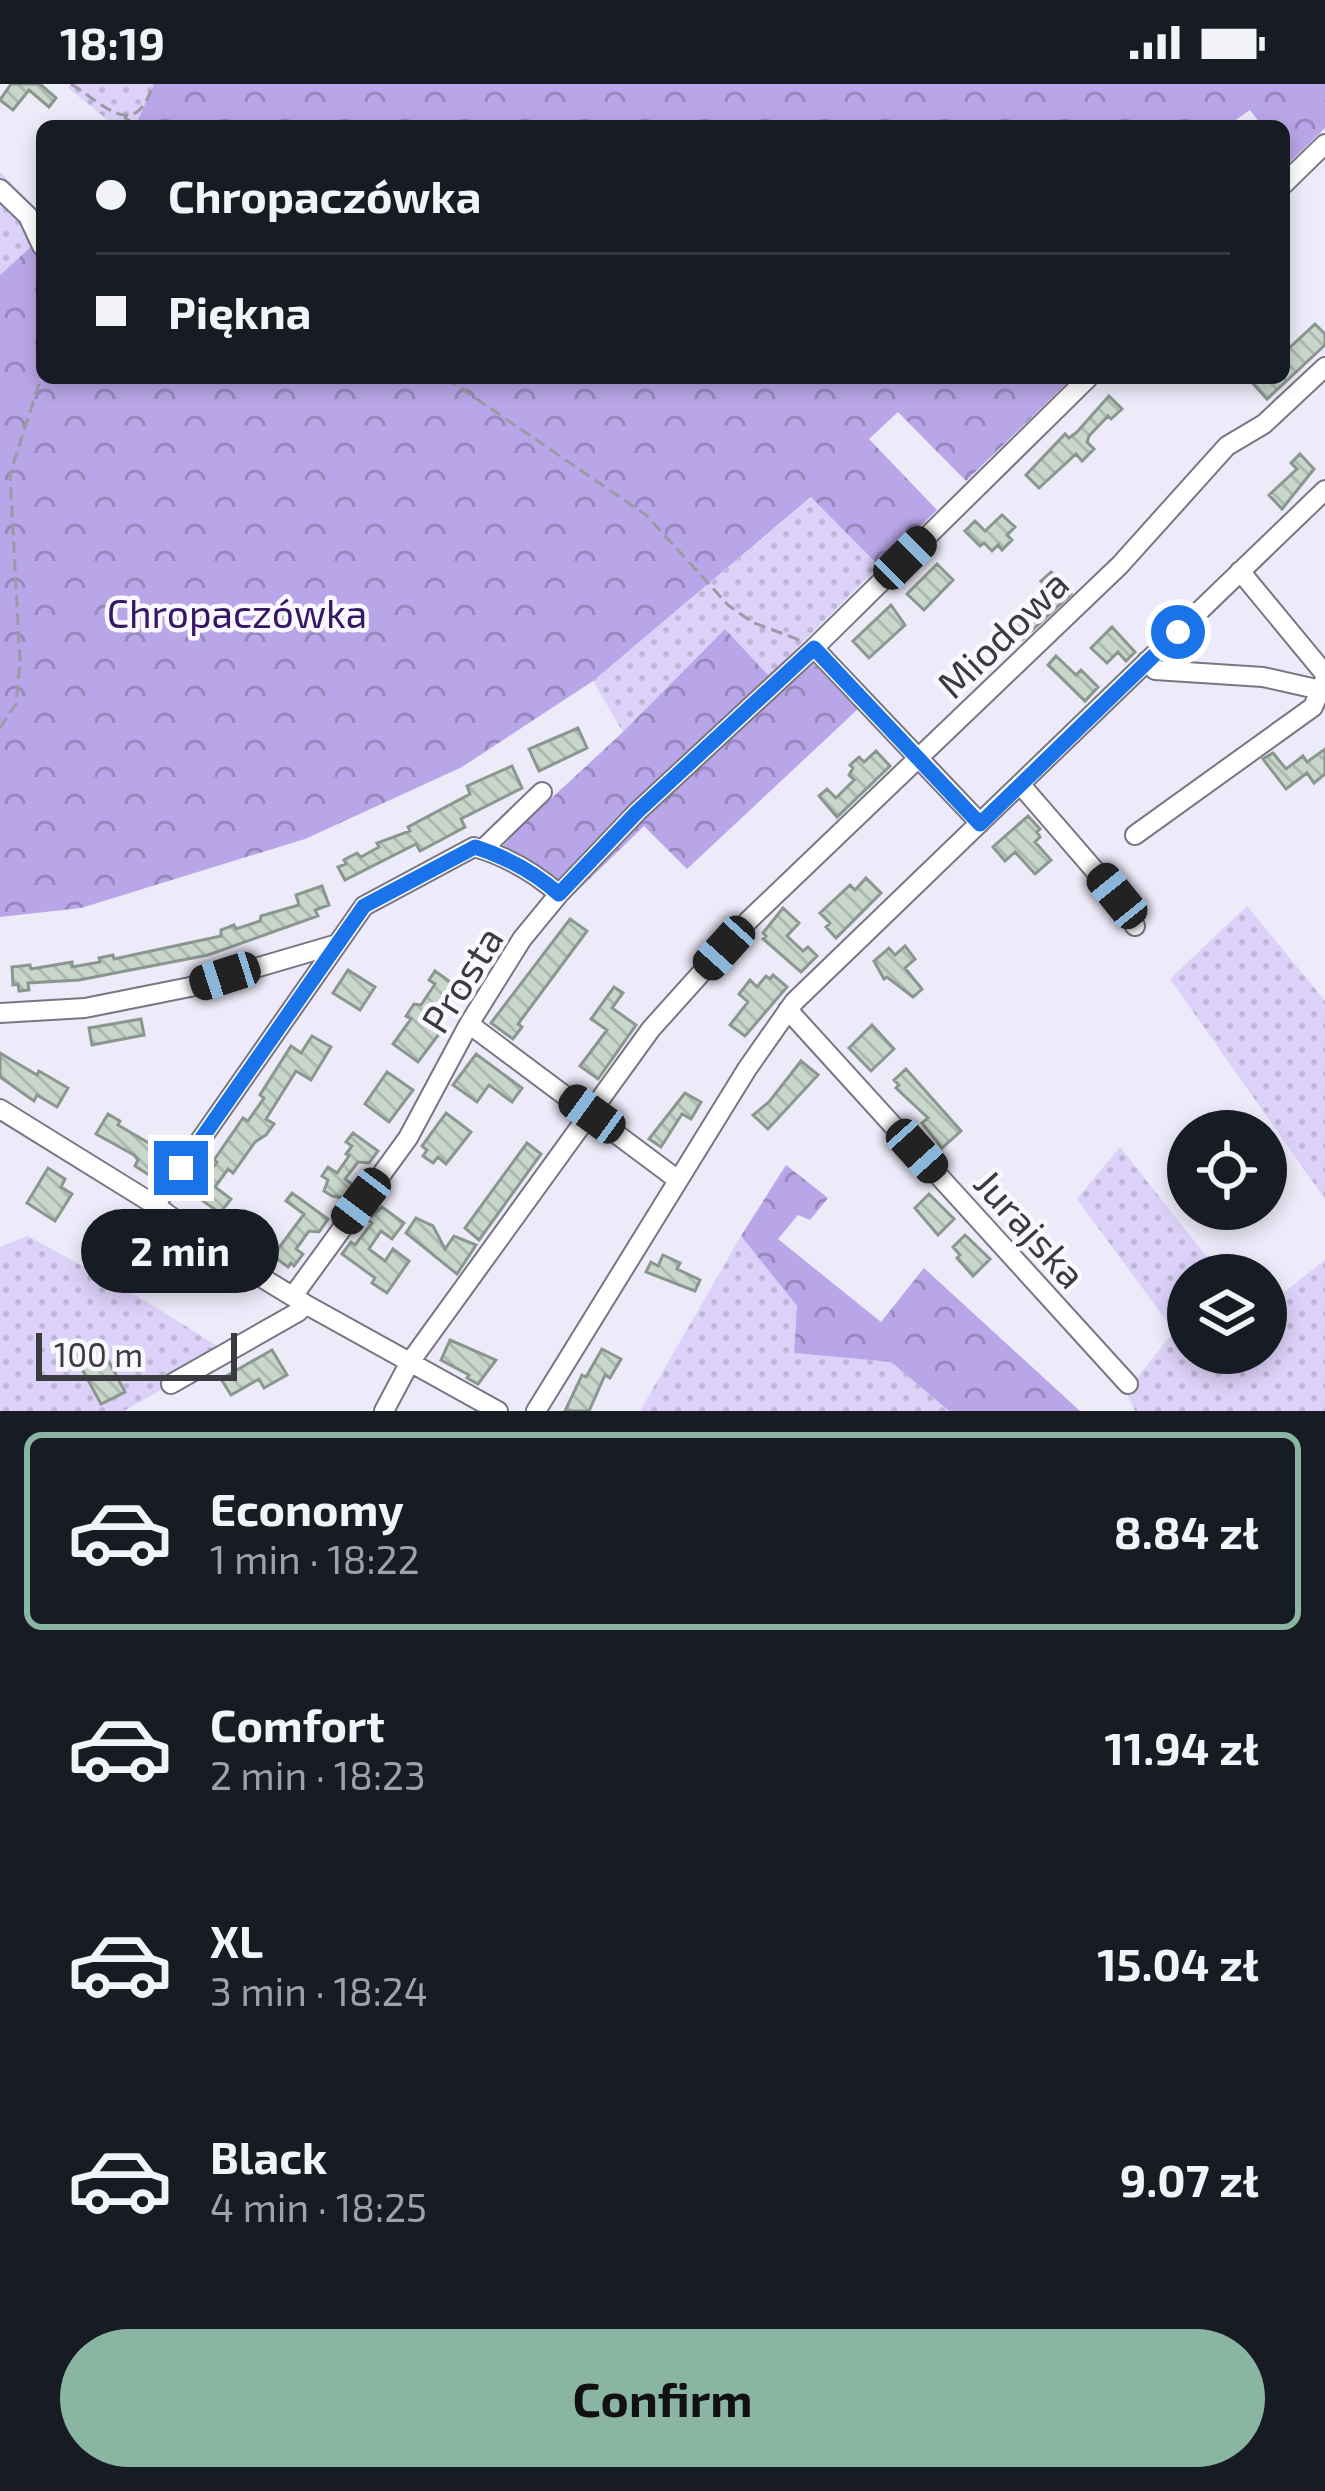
<!DOCTYPE html>
<html lang="en">
<head>
<meta charset="utf-8">
<style>
  body { margin:0; font-family:"Exo 2",sans-serif; background:#242831; color:#f1f3f6; height:100vh; display:flex; flex-direction:column; font-size:45px; white-space:nowrap }
  * { box-sizing:border-box; margin:0 }
  p { font-size:39px; color:#9ea1a6 }
  .icon { flex:none; width:66px; height:66px; fill:none; stroke:currentColor; stroke-width:2; stroke-linecap:round; stroke-linejoin:round }
  .map { position:relative; height:1327px; overflow:hidden }
  .details { display:flex; flex-direction:column; background:#171b24; flex:1 }
  .details>* { flex:none }
  .banner { position:absolute; left:36px; top:36px; width:1254px; height:264px; border-radius:18px; box-shadow:0 6px 18px #0003; display:grid; align-content:center; height:264px; padding:0 60px; background:#171b24 }
  .tools { position:absolute; left:1167px; top:1026px; display:grid; gap:24px }
  .tools a { display:grid; place-items:center; width:120px; height:120px; border-radius:50%; background:#171b24; box-shadow:0 6px 18px #0003; font-size:60px }
  .scale { position:absolute; left:36px; bottom:30px; width:201px; box-sizing:border-box; padding-left:12px; border:6px solid #3b3a40; border-top:0; font-size:33px; line-height:42px; white-space:nowrap; color:#3b3a40; -webkit-text-stroke:9px #faf8ff; paint-order:stroke }
  .end { position:absolute; width:54px; height:54px; margin:-27px; border:15px solid #1a73e8; background:#fff; box-shadow:0 0 0 6px #fff }
  .from { border-radius:50% }
  .bubble { position:absolute; height:84px; border-radius:42px; background:#171b24; box-shadow:0 6px 18px #0003; font-size:39px; font-weight:700; line-height:84px; text-align:center }
  .car { position:absolute; width:36px; height:72px; margin:-36px -18px; border-radius:15px; box-shadow:0 0 9px 3px #0007; background:linear-gradient(#222 24%,#8ab4d8 0 40%,#222 0 76%,#8ab4d8 0 86%,#222 0) }
  .banner b { display:flex; align-items:center; gap:42px; height:114px; font-size:45px }
  .banner b+b { border-top:3px solid #363941 }
  .banner i { width:30px; height:30px; background:#f1f3f6 }
  ul { padding:21px 0 0; list-style:none }
  li { display:flex; align-items:center; gap:36px; height:198px; margin:0 24px 18px; padding:0 36px; border:6px solid transparent; border-radius:18px }
  li div { flex:1 }
  li b { display:block; font-size:45px }
  li em { font-style:normal; font-weight:700 }
  li.on { border-color:#8ab5a2 }
  li>.icon { width:108px; height:108px; stroke-width:1.5 }
  .action { display:flex; gap:24px; margin-top:auto; padding:24px 60px }
  .action a { flex:1; height:138px; border-radius:72px; background:#8ab5a2; color:#111; font-size:48px; font-weight:700; line-height:138px; text-align:center }
  .status { display:flex; justify-content:space-between; align-items:center; height:84px; padding:0 60px; background:#171b24; direction:ltr }
  .status svg { height:33px; fill:currentColor }
  .map>svg:first-child { display:block }
  .grass { fill:url(#grass-dots) }
  .forest { fill:url(#forest-crowns) }
  .building { fill:url(#building-back-hatch); stroke:#8a978e; stroke-width:3 }
  .lines { fill:none; stroke-linecap:round; stroke-linejoin:round }
  .minor-casing { stroke:#797683; stroke-width:22 }
  .path { stroke:#9c9aa5; stroke-width:3; stroke-dasharray:12 6; stroke-linecap:butt }
  .minor { stroke:#fff; stroke-width:18 }
  .route { stroke:#1a73e8; stroke-width:15 }
  .labels { text-anchor:middle; dominant-baseline:central; stroke-width:9; stroke-linejoin:round; paint-order:stroke }
  .park-label { font-size:39px; fill:#361763; stroke:#faf8ff }
  .street-label { font-size:39px; fill:#3b3a40; stroke:#faf8ff }
</style>
</head>
<body>
<div class="status"><b>18:19</b><svg viewBox="0 0 49 12"><path d="M0 12V9h3v3zM5 12V6h3v6zM10 12V3h3v9zM15 12V0h3v12zM26 1h20v11H26zM47 4h2v5h-2z"/></svg></div>
<div class="map">
<svg width="1325" height="1327" viewBox="0 0 1325 1327">
  <defs>
    <pattern id="grass-dots" width="8" height="8" patternUnits="userSpaceOnUse" patternTransform="scale(3)"><rect width="8" height="8" fill="#dcd2f9"/><path d="M2 2h.1M6 6h.1" fill="none" stroke="#beb5d6" stroke-width="1.8" stroke-linecap="round"/></pattern>
    <pattern id="forest-crowns" width="20" height="18" patternUnits="userSpaceOnUse" patternTransform="scale(3)"><rect width="20" height="18" fill="#b9a6e8"/><path d="M2 6a3 3 0 1 1 6 0M12 15a3 3 0 1 1 6 0" fill="none" stroke="#9888bd"/></pattern>
    <pattern id="building-back-hatch" width="6" height="6" patternUnits="userSpaceOnUse" patternTransform="scale(3)"><rect width="6" height="6" fill="#c8d6cc"/><path d="M-1 5l2 2M0 0l6 6M5-1l2 2" fill="none" stroke="#adb8b0"/></pattern>
  </defs>
  <rect width="100%" height="100%" fill="#edeaf9"/>
  <path class="grass" d="M 71,0 L 154,0 L 135,42 L 115,42 L 68,4 Z
    M 0,88 L 34,122 L 42,114 L 42,153 L 0,191 Z
    M 812,413 L 879,482 L 769,592 L 725,545 L 623,648 L 593,597 Z
    M 1247,822 L 1325,917 L 1325,1115 L 1170,895 Z
    M 1120,1063 L 1221,1191 L 1188,1191 L 1188,1269 L 1266,1269 L 1266,1222 L 1325,1176 L 1325,1327 L 1135,1327 L 1126,1308 L 1174,1247 L 1077,1115 Z
    M 28,1152 L 144,1216 L 227,1268 L 124,1327 L 0,1327 L 0,1163 Z
    M 741,1152 L 797,1222 L 794,1269 L 891,1278 L 949,1327 L 640,1327 Z"/>
  <path class="forest" d="M 154,0 L 1325,0 L 1325,44 L 1289,79 L 1284,72 L 1284,42 L 1262,42 L 1250,26 L 1227,42 L 135,42 Z
    M 42,153 L 42,294 L 1072,294 L 966,397 L 898,328 L 869,355 L 937,426 L 879,482 L 811,413 L 593,597 L 462,683 L 305,755 L 81,824 L 0,833 L 0,191 Z
    M 725,545 L 768,591 L 798,564 L 858,625 L 687,785 L 644,742 L 568,816 L 493,774 L 515,748 L 623,648 Z
    M 786,1081 L 828,1114 L 810,1136 L 798,1131 L 778,1155 L 881,1238 L 924,1184 L 1080,1327 L 949,1327 L 891,1278 L 794,1269 L 797,1222 L 741,1152 Z"/>
  <path class="building" d="M 11,0 L 40,0 L 56,14 L 49,23 L 29,6 L 13,26 L 0,16 Z
    M 1315,240 L 1325,250 L 1325,261 L 1267,315 L 1248,294 L 1284,294 L 1284,269 Z
    M 1109,312 L 1122,325 L 1111,335 L 1108,332 L 1089,352 L 1087,358 L 1094,365 L 1082,377 L 1076,370 L 1039,404 L 1026,391 L 1065,350 L 1069,354 L 1077,348 Z
    M 1300,370 L 1314,385 L 1282,425 L 1269,411 L 1297,385 L 1291,379 Z
    M 1002,431 L 1015,443 L 1007,451 L 1012,456 L 1002,466 L 998,461 L 992,467 L 984,459 L 980,462 L 965,447 L 975,437 L 985,447 Z
    M 937,480 L 953,496 L 924,526 L 907,510 Z
    M 1051,488 L 1071,510 L 1023,555 L 1007,540 L 1047,503 L 1041,497 Z
    M 891,521 L 905,541 L 869,574 L 853,557 Z
    M 1112,543 L 1135,568 L 1126,577 L 1118,568 L 1107,579 L 1091,564 Z
    M 1056,572 L 1076,591 L 1081,586 L 1098,603 L 1085,617 L 1048,581 Z
    M 578,644 L 587,664 L 539,687 L 529,665 Z
    M 1325,665 L 1325,690 L 1314,699 L 1307,689 L 1286,705 L 1263,675 L 1273,669 L 1286,685 L 1303,672 L 1307,678 Z
    M 876,667 L 890,682 L 837,733 L 819,712 L 827,705 L 836,714 L 854,696 L 849,691 L 853,684 L 850,681 L 859,673 L 864,678 Z
    M 512,682 L 522,704 L 461,735 L 465,743 L 439,757 L 420,767 L 416,760 L 345,796 L 338,783 L 346,780 L 344,776 L 357,769 L 361,773 L 379,763 L 377,759 L 410,747 L 408,743 L 470,710 L 467,702 Z
    M 1028,732 L 1040,745 L 1037,748 L 1040,753 L 1035,758 L 1051,776 L 1035,790 L 1015,768 L 1005,777 L 993,763 Z
    M 866,794 L 881,809 L 836,854 L 826,843 L 830,839 L 820,829 L 850,801 L 855,806 Z
    M 322,802 L 329,821 L 315,826 L 318,832 L 208,871 L 79,896 L 28,899 L 29,906 L 19,907 L 18,900 L 13,901 L 12,883 L 30,881 L 31,885 L 72,878 L 72,883 L 100,878 L 99,874 L 113,871 L 114,875 L 221,852 L 221,846 L 234,841 L 236,845 L 260,837 L 261,832 L 299,821 L 296,811 Z
    M 783,824 L 799,839 L 787,852 L 803,867 L 808,863 L 817,872 L 801,888 L 763,855 L 766,852 L 763,849 Z
    M 570,835 L 587,847 L 518,940 L 522,943 L 513,955 L 491,939 Z
    M 905,862 L 915,875 L 905,884 L 922,905 L 913,913 L 887,893 L 884,895 L 874,877 L 889,864 L 895,871 Z
    M 348,886 L 375,903 L 360,926 L 333,909 Z
    M 435,887 L 460,905 L 432,939 L 442,946 L 418,978 L 393,960 L 411,935 L 406,932 L 414,920 L 421,921 L 435,900 L 429,896 Z
    M 773,891 L 787,903 L 745,952 L 730,941 L 748,918 L 739,910 L 750,896 L 757,903 L 766,892 L 770,895 Z
    M 614,903 L 623,909 L 612,924 L 636,941 L 598,995 L 580,982 L 607,946 L 591,935 Z
    M 141,935 L 144,951 L 92,961 L 89,944 Z
    M 872,941 L 894,965 L 871,987 L 849,964 Z
    M 312,952 L 331,963 L 311,996 L 296,987 L 266,1035 L 274,1040 L 266,1051 L 255,1058 L 233,1089 L 228,1085 L 215,1103 L 231,1115 L 220,1129 L 193,1110 L 217,1078 L 214,1076 L 243,1034 L 248,1037 L 264,1014 L 260,1011 L 291,962 L 301,969 Z
    M 0,969 L 37,991 L 39,987 L 68,1004 L 57,1023 L 37,1011 L 34,1017 L 0,993 Z
    M 476,970 L 522,1004 L 512,1018 L 489,1001 L 477,1018 L 453,1001 Z
    M 801,977 L 818,991 L 768,1045 L 753,1031 L 769,1018 Z
    M 906,985 L 961,1047 L 942,1064 L 922,1039 L 928,1034 L 896,1004 L 899,1001 L 894,996 Z
    M 387,988 L 413,1006 L 389,1038 L 365,1020 Z
    M 685,1009 L 701,1018 L 691,1035 L 682,1030 L 661,1063 L 649,1055 Z
    M 446,1029 L 471,1048 L 446,1080 L 438,1073 L 433,1079 L 423,1072 L 427,1066 L 422,1062 Z
    M 108,1030 L 120,1037 L 118,1041 L 164,1068 L 149,1091 L 135,1082 L 138,1076 L 134,1071 L 96,1050 Z
    M 353,1049 L 378,1067 L 369,1079 L 358,1078 L 345,1095 L 353,1101 L 344,1114 L 332,1112 L 324,1107 L 328,1096 L 322,1092 L 328,1083 L 337,1089 L 349,1072 L 346,1070 L 352,1062 L 346,1058 Z
    M 527,1059 L 541,1070 L 479,1156 L 465,1144 Z
    M 48,1084 L 65,1095 L 61,1103 L 72,1110 L 55,1137 L 27,1119 Z
    M 292,1109 L 328,1135 L 319,1148 L 309,1147 L 296,1165 L 303,1170 L 294,1182 L 291,1179 L 288,1183 L 273,1172 L 304,1130 L 286,1117 Z
    M 929,1110 L 954,1135 L 938,1151 L 915,1124 Z
    M 382,1123 L 404,1139 L 392,1155 L 381,1147 L 369,1165 L 385,1177 L 393,1165 L 409,1177 L 387,1209 L 372,1199 L 375,1194 L 342,1170 L 351,1158 L 355,1161 L 372,1139 L 367,1136 Z
    M 112,1132 L 146,1152 L 151,1144 L 171,1156 L 161,1173 L 127,1152 L 121,1161 L 106,1152 L 103,1147 Z
    M 416,1134 L 433,1142 L 445,1165 L 454,1152 L 476,1161 L 457,1190 L 406,1149 Z
    M 965,1151 L 990,1175 L 973,1192 L 957,1174 L 960,1171 L 953,1163 Z
    M 663,1171 L 680,1179 L 677,1185 L 700,1196 L 695,1207 L 646,1188 L 651,1178 L 658,1182 Z
    M 450,1256 L 496,1276 L 478,1300 L 467,1294 L 469,1291 L 441,1276 Z
    M 99,1259 L 125,1308 L 101,1320 L 75,1272 Z
    M 602,1265 L 621,1275 L 610,1294 L 605,1291 L 589,1327 L 565,1327 L 582,1291 L 586,1293 Z
    M 272,1266 L 287,1291 L 264,1304 L 259,1295 L 231,1311 L 221,1295 Z"/>
  <g class="lines">
    <g class="minor-casing">
      <path id="minor" d="M 1284,100 L 1325,60
        M 0,105 L 28,132 L 42,162
        M 1240,487 L 1325,590
        M 814,564 L 980,739
        M 1147,577 L 1155,586 L 1263,593 L 1325,607
        M 1020,700 L 1117,812 L 1135,842
        M 1135,751 L 1313,623 L 1325,595
        M 483,765 L 542,708
        M 788,926 L 1128,1300
        M 0,929 L 85,924 L 190,903 L 334,861
        M 469,940 L 678,1096
        M 0,1025 L 155,1121 L 215,1165 L 305,1220 L 498,1327
        M 155,1121 L 364,822 L 474,763 C 506,772 534,788 559,810
        M 293,1212 L 408,1054 L 469,940 L 522,855 L 559,810 L 637,728 L 814,564 L 1088,294
        M 171,1300 L 298,1228 L 305,1220
        M 384,1327 L 410,1278 L 651,945 L 748,837 L 1120,481 L 1227,362 L 1264,340 L 1325,283
        M 536,1327 L 747,985 L 794,918 L 1325,406"/>
    </g>
    <path class="path" d="M 71,0 C 104,20 135,59 153,0
      M 124,33 L 137,42
      M 446,294 L 646,431 L 728,521 L 752,538 L 802,557
      M 0,644 L 16,620 L 20,577 L 10,390 L 39,300 L 42,275"/>
    <use href="#minor" class="minor"/>
  </g>
  <g class="lines">
    <path class="route" d="M 181,1084 L 364,822 L 475,763 C 506,773 534,788 559,810 L 637,728 L 814,564 L 980,740 L 1178,548"/>
  </g>
  <g class="labels">
    <g class="park-label">
      <text x="237" y="528">Chropaczówka</text>
    </g>
    <g class="street-label">
      <text transform="translate(1002 549) rotate(-44)">Miodowa</text>
      <text transform="translate(461 895) rotate(-58)">Prosta</text>
      <text transform="translate(1031 1144) rotate(48)">Jurajska</text>
    </g>
  </g>
</svg>
<div class="tools">
<a><svg class="icon" aria-label="locate" viewBox="0 0 24 24"><circle cx="12" cy="12" r="6"/><path d="M12 2v4M12 18v4M2 12h4M18 12h4"/></svg></a>
<a><svg class="icon" aria-label="layers" viewBox="0 0 24 24"><path d="M12 4l9 5-9 5-9-5zM3 14l9 5 9-5"/></svg></a>
</div>
<div class="scale">100 m</div>
<i class="end from" style="left:1178px;top:548px"></i>
<i class="end" style="left:181px;top:1084px"></i>
<div class="bubble" style="left:81px;top:1125px;width:198px">2 min</div>
<i class="car" style="left:905px;top:474px;rotate:45deg"></i>
<i class="car" style="left:1117px;top:812px;rotate:321deg"></i>
<i class="car" style="left:724px;top:864px;rotate:222deg"></i>
<i class="car" style="left:225px;top:892px;rotate:252deg"></i>
<i class="car" style="left:592px;top:1030px;rotate:306deg"></i>
<i class="car" style="left:917px;top:1067px;rotate:138deg"></i>
<i class="car" style="left:361px;top:1117px;rotate:217deg"></i>
<div class="banner">
<b><i class="from"></i>Chropaczówka</b>
<b><i></i>Piękna</b>
</div>
</div>
<section class="details">
<ul>
<li class="on"><svg class="icon" aria-label="car" viewBox="0 0 24 24"><path d="M5 17H2v-5l4-1 3-4h7l3 4 3 1v5h-3M9 17h6M6 11h13"/><circle cx="7" cy="17" r="2"/><circle cx="17" cy="17" r="2"/></svg><div><b>Economy</b><p>1 min · 18:22</p></div><em>8.84 zł</em></li>
<li><svg class="icon" aria-label="car" viewBox="0 0 24 24"><path d="M5 17H2v-5l4-1 3-4h7l3 4 3 1v5h-3M9 17h6M6 11h13"/><circle cx="7" cy="17" r="2"/><circle cx="17" cy="17" r="2"/></svg><div><b>Comfort</b><p>2 min · 18:23</p></div><em>11.94 zł</em></li>
<li><svg class="icon" aria-label="car" viewBox="0 0 24 24"><path d="M5 17H2v-5l4-1 3-4h7l3 4 3 1v5h-3M9 17h6M6 11h13"/><circle cx="7" cy="17" r="2"/><circle cx="17" cy="17" r="2"/></svg><div><b>XL</b><p>3 min · 18:24</p></div><em>15.04 zł</em></li>
<li><svg class="icon" aria-label="car" viewBox="0 0 24 24"><path d="M5 17H2v-5l4-1 3-4h7l3 4 3 1v5h-3M9 17h6M6 11h13"/><circle cx="7" cy="17" r="2"/><circle cx="17" cy="17" r="2"/></svg><div><b>Black</b><p>4 min · 18:25</p></div><em>9.07 zł</em></li>
</ul>
<div class="action"><a>Confirm</a></div>
</section>
</body>
</html>
